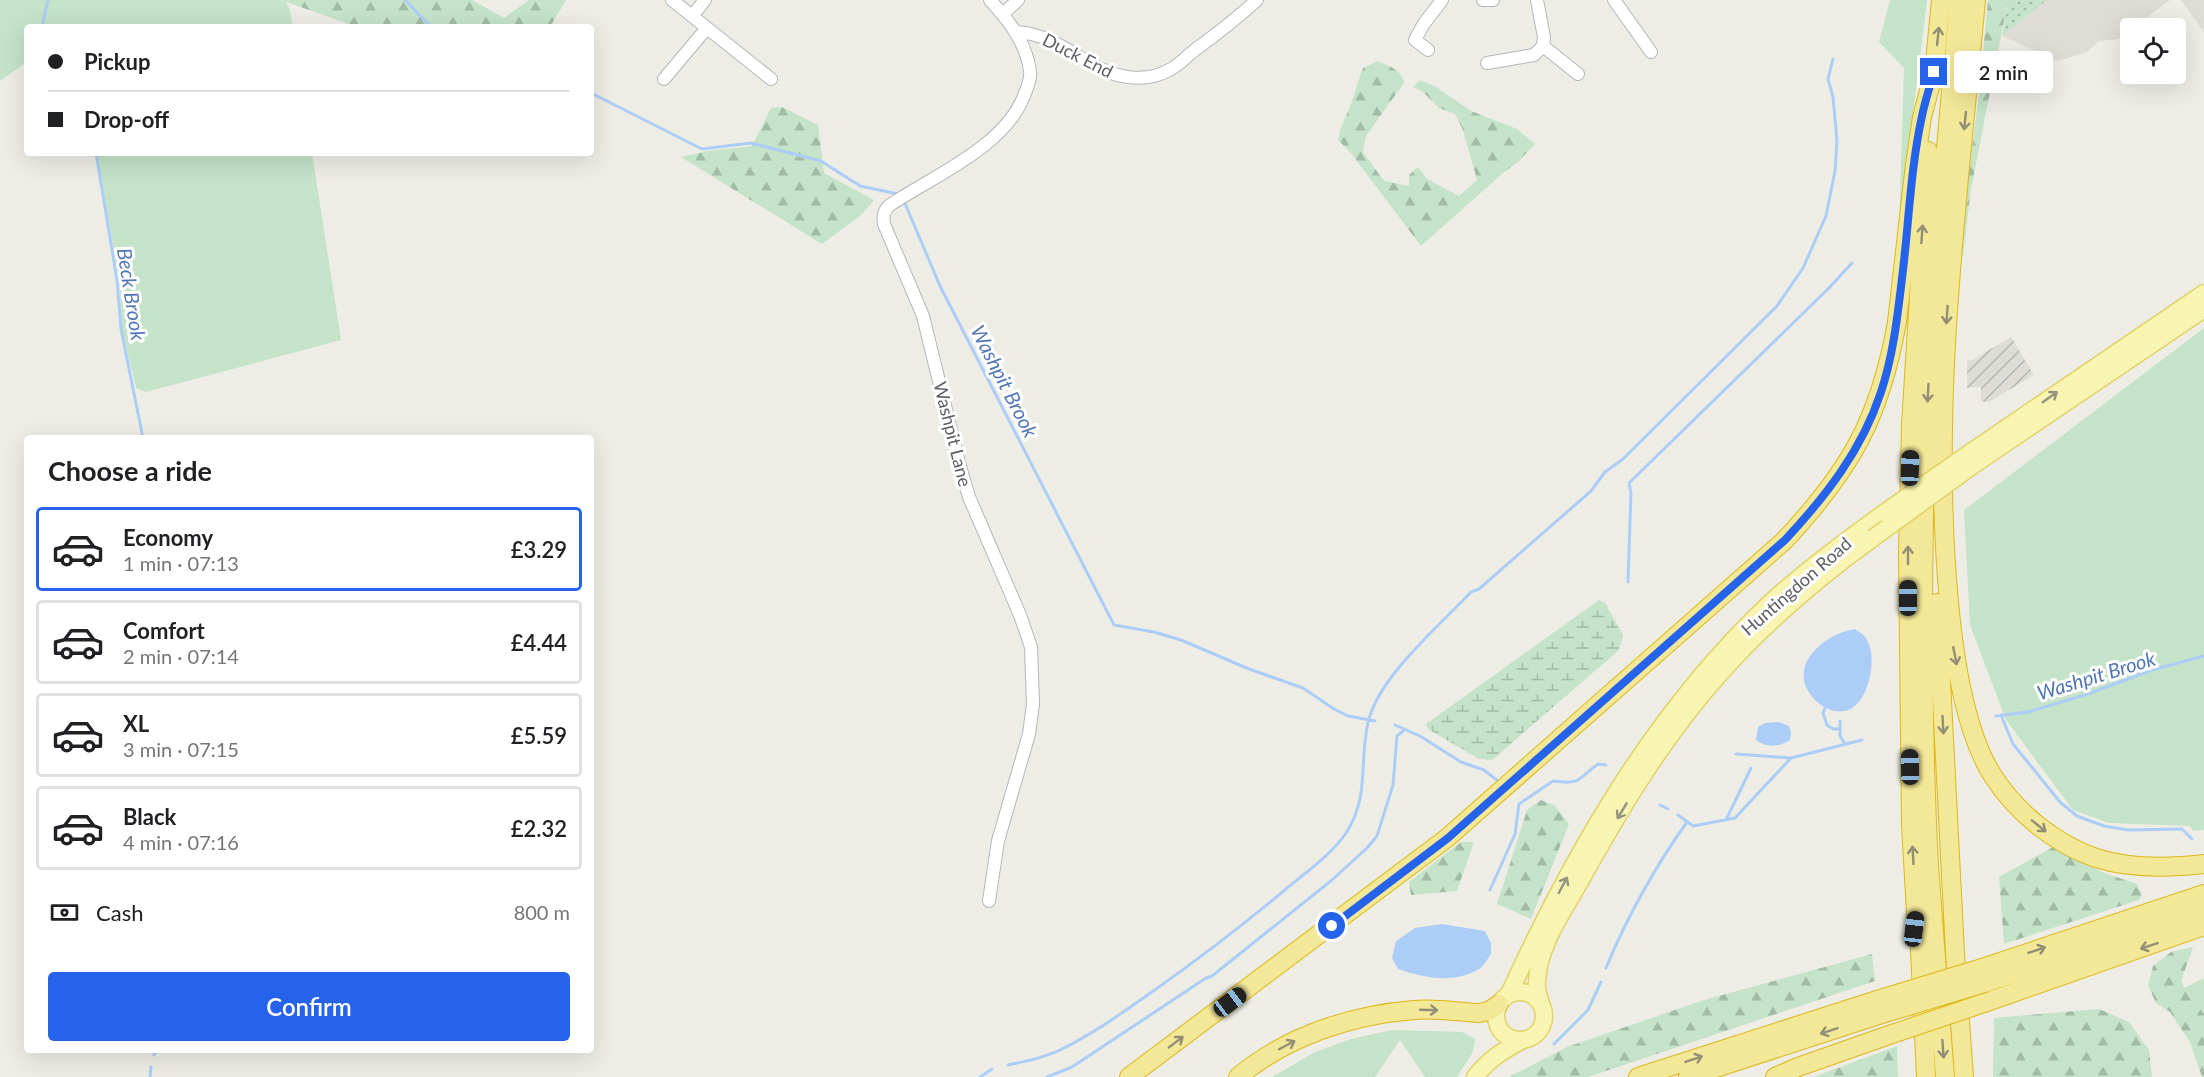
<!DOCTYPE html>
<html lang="en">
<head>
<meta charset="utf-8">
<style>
  body { margin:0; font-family:Lato,sans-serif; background:#f6f6f6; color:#202124; height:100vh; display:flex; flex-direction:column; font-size:22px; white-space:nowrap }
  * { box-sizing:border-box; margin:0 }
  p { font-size:20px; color:#757577 }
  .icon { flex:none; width:33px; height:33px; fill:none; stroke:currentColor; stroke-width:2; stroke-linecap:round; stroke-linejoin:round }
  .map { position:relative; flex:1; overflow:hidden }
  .drawer { position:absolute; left:24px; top:435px; width:570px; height:618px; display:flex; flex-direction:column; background:#fff; border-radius:6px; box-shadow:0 6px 24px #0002 }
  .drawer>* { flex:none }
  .banner { position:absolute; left:24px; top:24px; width:570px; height:132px; border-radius:6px; box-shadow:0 6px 24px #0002; display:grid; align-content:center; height:132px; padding:0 24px; background:#fff }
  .controls { position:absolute; left:2120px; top:18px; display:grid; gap:12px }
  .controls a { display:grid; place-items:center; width:66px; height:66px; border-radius:6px; background:#fff; box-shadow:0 6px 24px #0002; font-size:30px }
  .end { position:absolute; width:27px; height:27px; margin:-14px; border:8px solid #2563eb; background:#fff; box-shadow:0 0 0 3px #fff }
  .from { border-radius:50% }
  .bubble { position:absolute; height:42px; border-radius:6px; background:#fff; box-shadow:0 6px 24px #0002; font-size:20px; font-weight:600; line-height:42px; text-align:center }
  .car { position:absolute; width:18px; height:36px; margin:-18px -9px; border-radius:8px; box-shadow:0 0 4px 2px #0007; background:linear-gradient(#222 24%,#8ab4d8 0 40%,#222 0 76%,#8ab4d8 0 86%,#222 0) }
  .banner b { display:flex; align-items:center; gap:21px; height:57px; font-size:22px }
  .banner b+b { border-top:2px solid #e0e0e0 }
  .banner i { width:15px; height:15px; background:#202124 }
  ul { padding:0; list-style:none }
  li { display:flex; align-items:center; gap:18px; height:84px; margin:0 12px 9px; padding:0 12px; border:3px solid #e0e0e0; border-radius:6px }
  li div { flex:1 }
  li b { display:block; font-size:22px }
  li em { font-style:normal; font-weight:600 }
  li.selected { border-color:#2563eb }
  li>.icon { width:54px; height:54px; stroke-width:1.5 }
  h2 { padding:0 24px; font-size:27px; line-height:72px }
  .pay { display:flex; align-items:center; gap:15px; height:66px; padding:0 24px; font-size:22px }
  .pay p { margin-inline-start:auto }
  .cta { display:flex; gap:12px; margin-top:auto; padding:12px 24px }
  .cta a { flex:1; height:69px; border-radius:6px; background:#2563eb; color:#fff; font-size:24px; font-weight:600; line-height:69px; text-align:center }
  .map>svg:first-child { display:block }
  .industrial { fill:url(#industrial-furrows) }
  .education { fill:#dedcd4 }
  .grass { fill:#c4e3c8 }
  .forest { fill:url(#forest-firs) }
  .wetland { fill:url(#wetland-marsh) }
  .park { fill:url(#park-dots) }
  .water { fill:#accdf7 }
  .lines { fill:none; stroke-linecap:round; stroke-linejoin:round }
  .stream { stroke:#accdf7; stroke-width:3 }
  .minor-casing { stroke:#b5b6bb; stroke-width:14 }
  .major-casing { stroke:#e4d168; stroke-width:19 }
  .highway-casing { stroke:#ddb816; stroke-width:20 }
  .minor { stroke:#fff; stroke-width:12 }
  .major { stroke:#f7f5b1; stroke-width:16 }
  .highway { stroke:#f3e798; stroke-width:18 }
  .major-bridge-casing { stroke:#e4d168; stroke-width:19; stroke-linecap:butt }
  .highway-bridge-casing { stroke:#ddb816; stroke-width:20; stroke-linecap:butt }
  .major-bridge { stroke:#f7f5b1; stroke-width:16 }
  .highway-bridge { stroke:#f3e798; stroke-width:18 }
  .oneway { stroke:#928f76 }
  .oneway2 { stroke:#93947f }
  .route { stroke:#2563eb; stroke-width:8 }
  .labels { text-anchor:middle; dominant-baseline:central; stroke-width:6; stroke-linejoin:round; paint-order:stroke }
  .street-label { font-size:18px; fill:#5d5f64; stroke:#fff }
  .water-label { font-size:20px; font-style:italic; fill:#5176b8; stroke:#fff }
</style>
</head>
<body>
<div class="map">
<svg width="2204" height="1077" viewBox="0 0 2204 1077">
  <defs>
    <pattern id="industrial-furrows" width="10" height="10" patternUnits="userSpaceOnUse" patternTransform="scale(1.5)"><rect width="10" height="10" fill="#dddcd7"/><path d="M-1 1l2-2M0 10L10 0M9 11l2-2" fill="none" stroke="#b6b6b2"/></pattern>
    <pattern id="forest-firs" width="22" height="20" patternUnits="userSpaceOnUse" patternTransform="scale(1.5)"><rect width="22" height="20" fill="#c4e3c8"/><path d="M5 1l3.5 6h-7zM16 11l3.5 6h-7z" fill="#a2bba6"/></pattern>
    <pattern id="wetland-marsh" width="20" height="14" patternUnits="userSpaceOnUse" patternTransform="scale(1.5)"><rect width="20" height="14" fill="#c4e3c8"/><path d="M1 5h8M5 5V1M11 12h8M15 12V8" fill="none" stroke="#a2bba6"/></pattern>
    <pattern id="park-dots" width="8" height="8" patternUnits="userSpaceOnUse" patternTransform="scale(1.5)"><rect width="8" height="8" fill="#c4e3c8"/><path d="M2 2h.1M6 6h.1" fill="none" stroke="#a2bba6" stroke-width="1.8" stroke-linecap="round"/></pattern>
  </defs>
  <rect width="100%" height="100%" fill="#eeede5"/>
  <path class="industrial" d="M 2011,337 L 2034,375 L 1989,402 L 1984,402 L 1981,400 L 1981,387 L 1967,388 L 1967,360 L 1972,360 Z"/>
  <path class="education" d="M 2047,0 L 2170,0 L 2150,15 L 2138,28 L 2130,28 L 2130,35 L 2118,39 L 2099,41 L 2087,52 L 2058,61 L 2002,36 Z
    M 2181,0 L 2204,0 L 2204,32 Z"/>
  <path class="grass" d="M 0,0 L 281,0 L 286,2 L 290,10 L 293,27 L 27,27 L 27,62 L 0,81 Z
    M 1890,0 L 1927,0 L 1899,229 L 1904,68 L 1879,42 Z
    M 97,153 L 312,153 L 341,340 L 146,392 L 136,388 L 122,329 L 119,279 Z
    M 2204,328 L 2204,830 L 2193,831 L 2190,826 L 2109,823 L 2073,810 L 2006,720 L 1970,625 L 1964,510 Z
    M 2204,978 L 2204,1014 L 2184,988 Z
    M 1392,1030 L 1462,1032 L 1475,1039 L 1473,1052 L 1457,1077 L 1425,1077 L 1400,1040 L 1375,1077 L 1272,1077 L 1315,1052 L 1351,1039 Z"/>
  <path class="forest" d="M 281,0 L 472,0 L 504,18 L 529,0 L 566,0 L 550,27 L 357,27 Z
    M 1988,0 L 2008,0 L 1971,189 L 1963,256 L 1958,255 L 1979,94 Z
    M 1377,61 C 1389,66 1401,69 1404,83 L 1366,136 L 1363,152 L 1384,181 L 1409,186 L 1409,175 L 1418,167 L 1427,179 L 1459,196 L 1477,180 L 1463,130 L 1455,114 L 1439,108 L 1422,91 L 1413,87 L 1420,80 L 1436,87 L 1471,111 L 1517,129 L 1535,144 L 1519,161 L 1503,173 L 1421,246 L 1350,152 L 1338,140 C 1340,127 1346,117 1351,104 C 1356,92 1358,80 1363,68 Z
    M 782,107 L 818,125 L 824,173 L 874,200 L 861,215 L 822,244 L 681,157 L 708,151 L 752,146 L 771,108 Z
    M 1541,800 L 1555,806 L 1569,824 L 1531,919 L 1497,904 L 1527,810 Z
    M 1461,842 L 1474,842 L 1457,891 L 1411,895 L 1409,882 Z
    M 2053,847 L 2102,872 L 2137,884 L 2142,895 L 2139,900 L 2004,944 L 1999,877 Z
    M 2193,947 L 2181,981 L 2184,988 L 2204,1014 L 2204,1077 L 2202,1077 L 2190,1042 L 2170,1012 L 2156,1003 L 2148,985 L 2153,966 L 2171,952 Z
    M 1872,954 L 1875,981 L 1588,1077 L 1509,1077 L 1567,1047 L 1704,1000 Z
    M 2099,1009 L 2129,1022 L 2149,1050 L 2152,1077 L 1993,1077 L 1994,1018 Z
    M 1897,1046 L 1898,1077 L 1814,1077 L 1824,1073 Z"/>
  <path class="wetland" d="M 1599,600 L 1605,603 L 1623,635 L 1619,650 L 1492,760 L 1479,759 L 1428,729 L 1426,724 Z"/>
  <path class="park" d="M 2008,0 L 2047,0 L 2002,36 Z"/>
  <path class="water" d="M 1855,629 C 1861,633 1866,636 1868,642 C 1876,658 1870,691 1857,704 C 1840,721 1816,706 1807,689 C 1792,659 1830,632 1855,629 Z
    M 1779,722 L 1789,726 L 1791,733 L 1790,740 C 1779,747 1766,748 1756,740 L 1758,727 L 1765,723 Z
    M 1442,924 L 1485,931 L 1491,943 L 1491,954 C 1488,958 1484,966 1479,969 C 1454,984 1424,978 1398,969 L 1392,958 L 1396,941 L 1415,928 Z"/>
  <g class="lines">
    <path class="stream" d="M 405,0 L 431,27
      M 42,27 L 48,0
      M 591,93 L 702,149 L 751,143 L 821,161 L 860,186 L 898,194
      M 96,153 L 117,280 L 121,329 L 143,438
      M 904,201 L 940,286 L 1114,625 L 1154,632 L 1181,640 L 1249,669 L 1303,688 L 1334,709 L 1348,716 L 1375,721
      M 1628,582 L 1631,493 L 1629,483 L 1828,289 L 1852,263
      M 1825,708 L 1823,713 L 1827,725 L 1833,729 L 1840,729
      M 2001,715 L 2013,744 L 2060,802 L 2077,816 L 2104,826 L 2128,830 L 2182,829 L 2192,839
      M 1996,716 L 2028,712 L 2085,695 L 2152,670 L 2204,656
      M 1840,721 L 1840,736 L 1845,744
      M 1395,725 L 1420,736 L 1461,762 L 1484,770 L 1498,781
      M 1736,754 L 1790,758
      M 1660,805 L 1668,809
      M 1678,815 L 1693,826 L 1735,818 L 1791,758 L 1862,740
      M 1726,820 L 1751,768
      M 1490,890 L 1515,834 L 1519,804 L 1553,781 C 1582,785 1577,779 1598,764 L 1606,765
      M 1606,968 C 1626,919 1656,865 1687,822
      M 1554,1044 L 1588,1010 L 1601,982
      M 154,1055 L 157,1050
      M 1008,1065 C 1027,1061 1047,1057 1064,1048 C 1094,1033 1122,1013 1149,994 C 1196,961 1242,926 1286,889 C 1306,872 1331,855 1346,833 C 1371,795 1358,758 1369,719 C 1381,675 1439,626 1471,592 L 1479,589 L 1591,491 L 1605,472 L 1623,459 L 1777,306 L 1803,268 L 1826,216 L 1835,171 L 1837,141 L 1833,97 L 1828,79 L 1833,59
      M 150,1077 L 151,1067
      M 980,1077 L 992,1069
      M 1047,1077 L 1072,1067 L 1206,978 L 1212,976 L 1332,880 L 1367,848 L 1377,836 L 1393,785 L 1397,736 L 1403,731"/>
    <g class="minor-casing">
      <path id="minor" d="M 672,0 L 771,79
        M 1483,0 L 1493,0
        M 1614,0 L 1651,52
        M 1003,14 L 1018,0
        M 692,16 L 705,0
        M 1016,32 C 1043,33 1065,48 1088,62 C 1112,77 1144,85 1171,69 C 1180,64 1187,56 1196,49 C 1217,34 1237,18 1257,0
        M 1543,46 L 1578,74
        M 1428,50 L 1415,40 L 1423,25 L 1442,0
        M 1487,63 L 1534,55 L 1543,46 L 1544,37 L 1537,0
        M 664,79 L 706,29
        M 989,901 L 998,841 L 1029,734 L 1033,704 L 1031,647 L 1020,615 L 969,497 L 959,463 L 923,316 L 884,224 C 883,216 883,211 890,205 C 933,176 1007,146 1025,93 C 1028,86 1031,78 1030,71 C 1026,42 1009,21 990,0"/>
    </g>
    <g class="major-casing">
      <path id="major" d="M 1968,454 L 2204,293
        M 1972,466 L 2204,309
        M1496 1016a24 24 0 1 1 48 0a24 24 0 1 1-48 0Z
        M 1509,994 C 1574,852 1655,711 1770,603 C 1806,570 1845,541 1884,513
        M 1541,1004 C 1539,997 1536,989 1537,982 C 1538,945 1565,909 1582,878 C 1621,808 1663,738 1717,677 C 1763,625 1816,579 1873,538
        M 1475,1077 C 1488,1060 1502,1051 1521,1041"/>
    </g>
    <g class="highway-casing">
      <path id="highway" d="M 1976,0 C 1958,200 1930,401 1949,602 C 1954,656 1964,731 1993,776 C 2017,813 2055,844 2096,858 C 2130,869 2169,868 2204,864
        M 1933,82 L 1941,0
        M 1937,603 L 1955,953 L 1964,1077
        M 1982,968 L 2204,894
        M 1985,983 L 2204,910
        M 1984,1003 L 2204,926
        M 1129,1077 L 1447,838 L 1785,540 C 1851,469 1880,418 1897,322 L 1915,164 L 1922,117 L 1934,72
        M 1238,1077 C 1287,1036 1351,1015 1414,1010 C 1435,1008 1458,1012 1479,1013 L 1489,1011 L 1499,1004
        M 1638,1077 L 1883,998
        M 1688,1077 L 1885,1013
        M 1775,1077 L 1798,1067 L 1889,1035
        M 1926,1077 L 1919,929 L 1916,913 L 1911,825 L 1908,555 L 1911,425 L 1928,151
        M 1945,1077 C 1940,1007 1934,936 1929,866 C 1922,731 1922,595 1925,460 C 1930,306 1946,153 1959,0"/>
    </g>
    <use href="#minor" class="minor"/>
    <use href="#major" class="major"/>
    <use href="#highway" class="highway"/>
    <g class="major-bridge-casing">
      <path id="major-bridge" d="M 1884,513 L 1968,454
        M 1873,538 L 1972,466"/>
    </g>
    <g class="highway-bridge-casing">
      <path id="highway-bridge" d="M 1883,998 L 1982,968
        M 1885,1013 L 1985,983
        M 1889,1035 L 1984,1003"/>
    </g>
    <use href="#major-bridge" class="major-bridge"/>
    <use href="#highway-bridge" class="highway-bridge"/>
  </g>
  <defs><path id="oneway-shaft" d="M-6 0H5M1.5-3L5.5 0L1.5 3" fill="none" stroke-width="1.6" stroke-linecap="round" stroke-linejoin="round" transform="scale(1.5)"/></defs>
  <g class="oneway">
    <use href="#oneway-shaft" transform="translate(1938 36) rotate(-84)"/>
    <use href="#oneway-shaft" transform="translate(1965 121) rotate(96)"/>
    <use href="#oneway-shaft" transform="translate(1922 234) rotate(-86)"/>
    <use href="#oneway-shaft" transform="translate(1947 315) rotate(94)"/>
    <use href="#oneway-shaft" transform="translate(1928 393) rotate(93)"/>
    <use href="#oneway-shaft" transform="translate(1908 555) rotate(-90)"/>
    <use href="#oneway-shaft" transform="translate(1955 656) rotate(79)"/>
    <use href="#oneway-shaft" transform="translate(1943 725) rotate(87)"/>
    <use href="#oneway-shaft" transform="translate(2039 826) rotate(39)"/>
    <use href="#oneway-shaft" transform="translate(1913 855) rotate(-93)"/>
    <use href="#oneway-shaft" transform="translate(2149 946) rotate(161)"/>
    <use href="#oneway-shaft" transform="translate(2037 950) rotate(-19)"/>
    <use href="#oneway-shaft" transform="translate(1429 1010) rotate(2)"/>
    <use href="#oneway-shaft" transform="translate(1829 1031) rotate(162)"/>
    <use href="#oneway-shaft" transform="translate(1176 1042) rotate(-37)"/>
    <use href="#oneway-shaft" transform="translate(1287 1045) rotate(-28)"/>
    <use href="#oneway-shaft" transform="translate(1943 1049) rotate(86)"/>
    <use href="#oneway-shaft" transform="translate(1694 1059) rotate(-19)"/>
  </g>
  <g class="oneway2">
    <use href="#oneway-shaft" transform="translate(2050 397) rotate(-35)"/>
    <use href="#oneway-shaft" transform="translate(1622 811) rotate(121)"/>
    <use href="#oneway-shaft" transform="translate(1563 885) rotate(-62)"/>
  </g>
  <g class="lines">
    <path class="route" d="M 1332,926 L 1448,838 L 1785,540 C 1826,496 1862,450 1881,392 C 1894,353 1898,311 1903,270 C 1909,219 1911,166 1922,116 C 1925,101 1930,86 1934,72"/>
  </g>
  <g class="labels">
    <g class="street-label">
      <text transform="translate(1078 55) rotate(27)">Duck End</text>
      <text transform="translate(953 434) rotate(76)">Washpit Lane</text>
      <text transform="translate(1796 586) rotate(-41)">Huntingdon Road</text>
    </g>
    <g class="water-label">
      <text transform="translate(132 294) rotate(81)">Beck Brook</text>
      <text transform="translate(1005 381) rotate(63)">Washpit Brook</text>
      <text transform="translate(2096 675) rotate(-17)">Washpit Brook</text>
    </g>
  </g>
</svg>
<div class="controls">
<a><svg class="icon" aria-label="locate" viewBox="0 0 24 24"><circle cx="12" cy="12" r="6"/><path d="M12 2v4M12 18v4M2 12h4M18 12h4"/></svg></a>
</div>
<i class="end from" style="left:1332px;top:926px"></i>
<i class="end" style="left:1934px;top:72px"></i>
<div class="bubble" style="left:1954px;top:51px;width:99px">2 min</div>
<i class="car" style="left:1910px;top:468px;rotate:2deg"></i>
<i class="car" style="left:1908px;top:598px;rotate:0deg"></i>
<i class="car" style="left:1910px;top:767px;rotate:359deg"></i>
<i class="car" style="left:1914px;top:929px;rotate:7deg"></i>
<i class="car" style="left:1230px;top:1002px;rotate:53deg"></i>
<div class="banner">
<b><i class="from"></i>Pickup</b>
<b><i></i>Drop-off</b>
</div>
<section class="drawer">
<h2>Choose a ride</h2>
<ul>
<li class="selected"><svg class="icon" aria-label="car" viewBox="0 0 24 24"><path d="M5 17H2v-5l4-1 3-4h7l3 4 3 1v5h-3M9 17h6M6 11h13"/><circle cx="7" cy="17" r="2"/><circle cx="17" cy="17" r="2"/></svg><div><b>Economy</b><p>1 min · 07:13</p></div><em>£3.29</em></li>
<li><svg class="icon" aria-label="car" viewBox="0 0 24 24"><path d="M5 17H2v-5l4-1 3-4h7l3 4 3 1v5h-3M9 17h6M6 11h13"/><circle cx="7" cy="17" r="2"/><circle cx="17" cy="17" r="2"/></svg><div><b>Comfort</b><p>2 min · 07:14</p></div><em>£4.44</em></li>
<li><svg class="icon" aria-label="car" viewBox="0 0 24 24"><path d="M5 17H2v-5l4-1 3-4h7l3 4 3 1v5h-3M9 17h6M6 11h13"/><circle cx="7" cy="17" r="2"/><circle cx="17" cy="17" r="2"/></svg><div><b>XL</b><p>3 min · 07:15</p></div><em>£5.59</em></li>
<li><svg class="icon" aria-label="car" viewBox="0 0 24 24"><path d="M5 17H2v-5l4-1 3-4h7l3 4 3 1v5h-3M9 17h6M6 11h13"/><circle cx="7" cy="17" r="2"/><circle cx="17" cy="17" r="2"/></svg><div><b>Black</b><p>4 min · 07:16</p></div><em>£2.32</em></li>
</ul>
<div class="pay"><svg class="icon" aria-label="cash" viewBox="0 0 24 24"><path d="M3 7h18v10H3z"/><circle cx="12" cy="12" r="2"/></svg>Cash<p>800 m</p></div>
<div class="cta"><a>Confirm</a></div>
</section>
</div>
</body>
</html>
